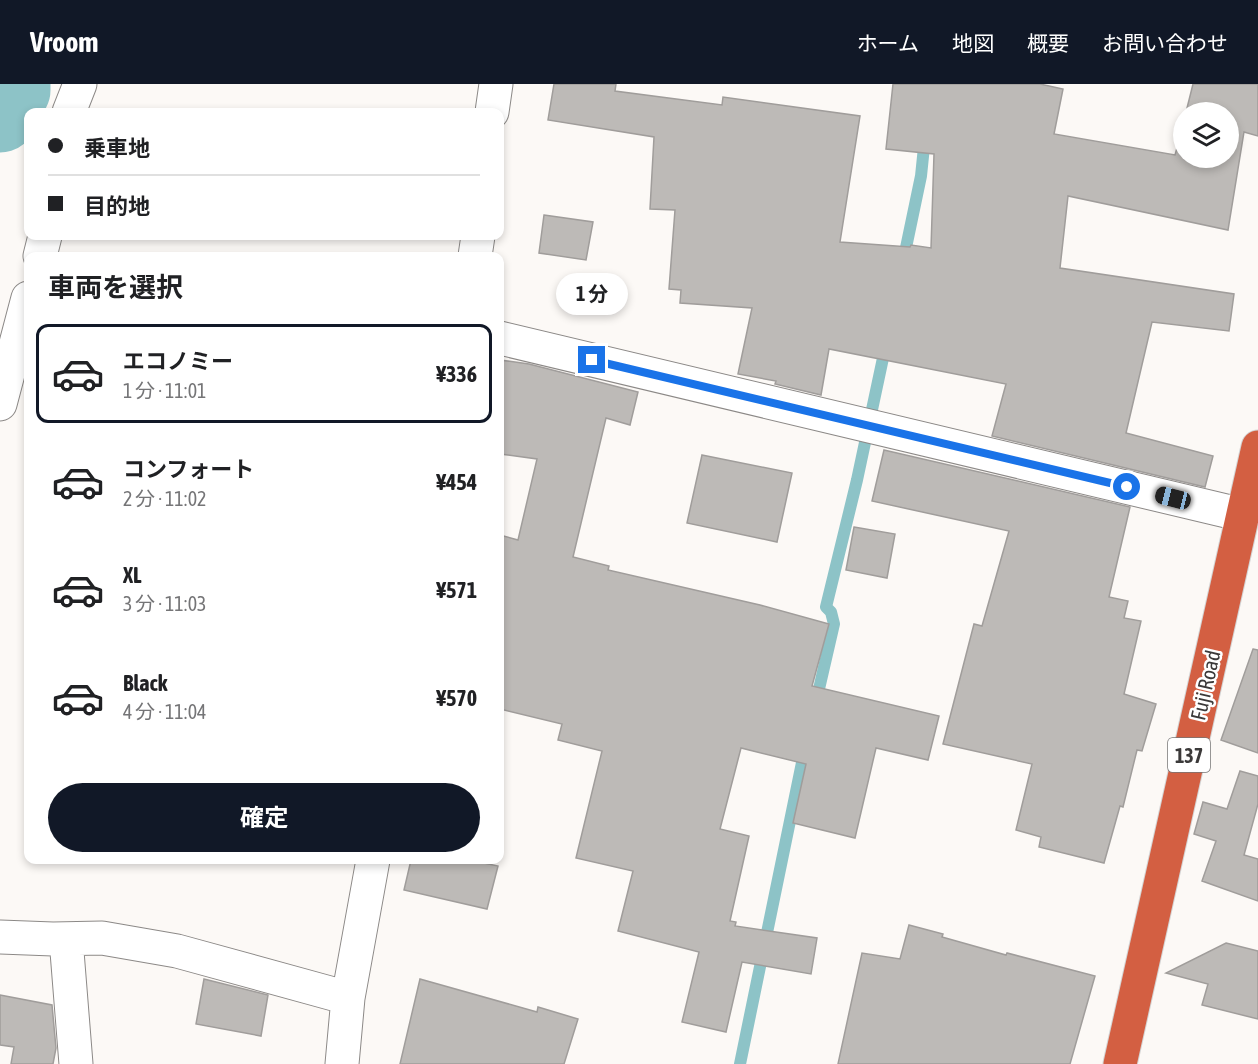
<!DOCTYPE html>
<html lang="ja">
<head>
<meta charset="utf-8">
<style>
  body { margin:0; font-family:"Asap Condensed","Noto Sans JP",sans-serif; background:#f2f2f2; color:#202124; height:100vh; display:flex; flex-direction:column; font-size:22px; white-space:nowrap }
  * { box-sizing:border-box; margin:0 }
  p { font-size:20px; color:#757577 }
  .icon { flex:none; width:33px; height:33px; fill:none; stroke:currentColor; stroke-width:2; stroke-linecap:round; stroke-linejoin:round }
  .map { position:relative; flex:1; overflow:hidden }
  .panel { position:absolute; left:24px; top:168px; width:480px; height:612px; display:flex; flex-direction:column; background:#fff; border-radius:12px; box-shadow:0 3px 9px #0003 }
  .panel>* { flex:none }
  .hud { position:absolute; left:24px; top:24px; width:480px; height:132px; border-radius:12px; box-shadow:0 3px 9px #0003; display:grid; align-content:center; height:132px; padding:0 24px; background:#fff }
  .tools { position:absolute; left:1173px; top:18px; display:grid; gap:12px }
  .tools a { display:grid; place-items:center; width:66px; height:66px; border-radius:50%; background:#fff; box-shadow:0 3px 9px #0003; font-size:30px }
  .end { position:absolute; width:27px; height:27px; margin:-14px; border:8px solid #1a73e8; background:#fff; box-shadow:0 0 0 3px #fff }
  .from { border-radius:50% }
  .bubble { position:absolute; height:42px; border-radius:21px; background:#fff; box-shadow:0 3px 9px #0003; font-size:20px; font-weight:700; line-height:42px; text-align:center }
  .car { position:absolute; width:18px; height:36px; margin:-18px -9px; border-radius:8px; box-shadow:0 0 4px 2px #0007; background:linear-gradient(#222 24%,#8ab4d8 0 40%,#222 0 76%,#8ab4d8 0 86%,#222 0) }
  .hud b { display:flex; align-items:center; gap:21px; height:57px; font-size:22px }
  .hud b+b { border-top:2px solid #e0e0e0 }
  .hud i { width:15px; height:15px; background:#202124 }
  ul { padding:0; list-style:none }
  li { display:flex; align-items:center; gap:18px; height:99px; margin:0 12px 9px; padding:0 12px; border:3px solid transparent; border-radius:12px }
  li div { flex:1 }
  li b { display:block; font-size:22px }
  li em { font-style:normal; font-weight:700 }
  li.current { border-color:#111827 }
  li>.icon { width:54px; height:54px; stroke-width:1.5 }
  h2 { padding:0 24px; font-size:27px; line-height:72px }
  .cta { display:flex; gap:12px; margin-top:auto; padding:12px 24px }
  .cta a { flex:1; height:69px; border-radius:36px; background:#111827; color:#fff; font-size:24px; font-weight:700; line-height:69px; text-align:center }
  header { display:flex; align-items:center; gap:36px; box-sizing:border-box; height:84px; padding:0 30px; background:#111827; color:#fff }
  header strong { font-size:28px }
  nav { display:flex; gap:33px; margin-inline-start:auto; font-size:21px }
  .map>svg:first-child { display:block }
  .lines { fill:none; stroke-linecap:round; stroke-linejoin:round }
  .stream { stroke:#8dc3c7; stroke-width:12 }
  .river { stroke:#8dc3c7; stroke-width:75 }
  .building { fill:#bdbab7; stroke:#a09d9b; stroke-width:1.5 }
  .street-casing { stroke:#8c8987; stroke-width:35 }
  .highway-casing { stroke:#d4d4d4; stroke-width:35 }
  .street { stroke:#fff; stroke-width:33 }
  .highway { stroke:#d35f42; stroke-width:33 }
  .route { stroke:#1a73e8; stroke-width:8 }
  .labels { text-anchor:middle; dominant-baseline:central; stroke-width:5; stroke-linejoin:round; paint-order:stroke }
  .shield { fill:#fff; stroke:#767575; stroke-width:1.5 }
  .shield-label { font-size:20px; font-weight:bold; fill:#3c3a3a }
  .street-label { font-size:21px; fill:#3c3a3a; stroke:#fff }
</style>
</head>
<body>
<header>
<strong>Vroom</strong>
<nav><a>ホーム</a><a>地図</a><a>概要</a><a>お問い合わせ</a></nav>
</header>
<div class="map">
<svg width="1258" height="980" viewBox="0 0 1258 980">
  <rect width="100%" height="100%" fill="#fcf9f6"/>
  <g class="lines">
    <path class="stream" d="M 903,178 L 921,92 L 925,53
      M 816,618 L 834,540 L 831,528 L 826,523 L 857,396 L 886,260
      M 740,980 L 805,664"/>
    <path class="river" d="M 0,31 L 13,6 L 13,0"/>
  </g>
  <path class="building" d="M 554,0 L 616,0 L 615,7 L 722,21 L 723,13 L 860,32 L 840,158 L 910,163 L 911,161 L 931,164 L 934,70 L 886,65 L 893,0 L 1040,0 L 1063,5 L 1054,50 L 1175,71 L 1184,39 L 1184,74 L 1228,74 L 1228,28 L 1186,28 L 1193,0 L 1258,0 L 1258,52 L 1244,48 L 1228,146 L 1068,112 L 1060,184 L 1234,210 L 1229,247 L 1152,238 L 1126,349 L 1213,372 L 1205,403 L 992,352 L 1006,300 L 829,265 L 821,311 L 775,300 L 776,297 L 738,290 L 752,224 L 680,219 L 681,206 L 669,205 L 675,126 L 650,125 L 654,53 L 548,36 Z
    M 544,131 L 593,138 L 586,176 L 539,169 Z
    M 500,276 L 529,280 L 638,308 L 630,341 L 606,334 L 573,473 L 609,482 L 608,486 L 760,521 L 829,540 L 812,602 L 939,632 L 928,676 L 876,664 L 855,754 L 793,739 L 806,680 L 741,664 L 720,745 L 749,752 L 730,837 L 736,838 L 735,842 L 817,854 L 811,890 L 742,878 L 726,948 L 682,938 L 699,868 L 618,847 L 633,787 L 576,774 L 602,667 L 558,656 L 562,640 L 500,625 L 500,451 L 518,456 L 537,375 L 500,370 Z
    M 884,366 L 1130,423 L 1109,513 L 1128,517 L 1124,534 L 1141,537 L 1124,610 L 1156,620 L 1142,667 L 1137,666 L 1123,723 L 1120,722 L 1104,779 L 1039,763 L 1041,753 L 1016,746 L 1032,680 L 943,660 L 974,540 L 982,542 L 1009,447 L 872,417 Z
    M 702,371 L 792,389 L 777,458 L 687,439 Z
    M 854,443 L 895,450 L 887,494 L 846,486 Z
    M 1253,565 L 1258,566 L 1258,669 L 1221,656 Z
    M 1240,687 L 1258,692 L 1258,720 L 1244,771 L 1258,775 L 1258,817 L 1202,797 L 1216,757 L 1194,750 L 1203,718 L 1227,725 Z
    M 411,776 L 470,776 L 498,782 L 487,825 L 404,806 Z
    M 909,841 L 943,850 L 942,853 L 1006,871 L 1007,869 L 1095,892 L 1070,980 L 838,980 L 862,869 L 900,875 Z
    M 1226,859 L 1258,867 L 1258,935 L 1202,921 L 1208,900 L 1166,889 Z
    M 204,895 L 268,911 L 261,952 L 196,940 Z
    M 420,895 L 537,928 L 538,923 L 578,935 L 564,980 L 400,980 Z
    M 0,911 L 52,921 L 56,964 L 53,980 L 11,980 L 14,963 L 0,961 Z"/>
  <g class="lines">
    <g class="street-casing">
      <path id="street" d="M 69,28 L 80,0
        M 492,28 L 496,0
        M 40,172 L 45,152
        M 475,172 L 478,152
        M 500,254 L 1243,431
        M 0,320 L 28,214
        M 0,853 L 53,855 L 102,854 L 177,867 L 348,914
        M 66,855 L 76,980
        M 342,980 L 348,914 L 373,776"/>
    </g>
    <g class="highway-casing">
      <path id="highway" d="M 1120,980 L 1258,363"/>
    </g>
    <use href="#street" class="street"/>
    <use href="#highway" class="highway"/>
  </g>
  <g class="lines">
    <path class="route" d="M 592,276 L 1127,403"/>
  </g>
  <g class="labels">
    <rect class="shield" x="1168" y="654" width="42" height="34" rx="4.5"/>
    <g class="shield-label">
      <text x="1189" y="671">137</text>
    </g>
    <g class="street-label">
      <text transform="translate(1205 601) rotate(-77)">Fuji Road</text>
    </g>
  </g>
</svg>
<div class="tools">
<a><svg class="icon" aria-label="layers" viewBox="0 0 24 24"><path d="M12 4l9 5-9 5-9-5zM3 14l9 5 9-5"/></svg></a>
</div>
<i class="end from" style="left:1127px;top:403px"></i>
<i class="end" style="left:592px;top:276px"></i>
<div class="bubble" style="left:556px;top:189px;width:72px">1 分</div>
<i class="car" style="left:1173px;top:414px;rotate:284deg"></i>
<div class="hud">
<b><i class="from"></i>乗車地</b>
<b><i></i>目的地</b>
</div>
<section class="panel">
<h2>車両を選択</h2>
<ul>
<li class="current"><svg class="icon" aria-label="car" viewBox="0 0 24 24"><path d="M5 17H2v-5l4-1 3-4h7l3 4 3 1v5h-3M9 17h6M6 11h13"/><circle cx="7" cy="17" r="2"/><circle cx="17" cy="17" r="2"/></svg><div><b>エコノミー</b><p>1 分 · 11:01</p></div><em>¥336</em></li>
<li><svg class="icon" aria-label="car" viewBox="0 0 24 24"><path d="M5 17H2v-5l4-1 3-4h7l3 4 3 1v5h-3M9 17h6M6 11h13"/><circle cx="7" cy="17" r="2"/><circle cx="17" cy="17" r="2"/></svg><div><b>コンフォート</b><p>2 分 · 11:02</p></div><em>¥454</em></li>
<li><svg class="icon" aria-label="car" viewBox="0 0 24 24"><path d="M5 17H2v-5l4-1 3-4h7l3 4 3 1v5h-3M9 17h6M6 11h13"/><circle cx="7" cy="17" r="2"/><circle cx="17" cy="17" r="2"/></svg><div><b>XL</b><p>3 分 · 11:03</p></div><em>¥571</em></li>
<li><svg class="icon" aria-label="car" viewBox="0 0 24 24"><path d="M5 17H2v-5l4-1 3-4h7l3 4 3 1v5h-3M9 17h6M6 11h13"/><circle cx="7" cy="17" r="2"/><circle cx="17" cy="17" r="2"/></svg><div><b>Black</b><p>4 分 · 11:04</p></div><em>¥570</em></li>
</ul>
<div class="cta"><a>確定</a></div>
</section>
</div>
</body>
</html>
